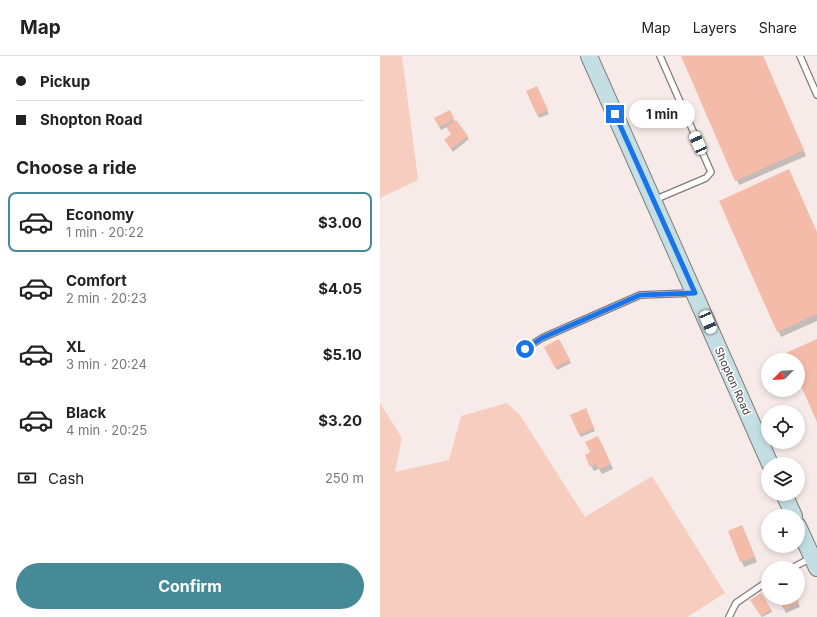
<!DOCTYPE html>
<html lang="en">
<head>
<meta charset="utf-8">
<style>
  body { margin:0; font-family:Inter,sans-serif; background:#f6f6f6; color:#222; height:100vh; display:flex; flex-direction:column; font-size:15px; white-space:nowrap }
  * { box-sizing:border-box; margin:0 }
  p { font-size:13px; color:#767676 }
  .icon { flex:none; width:22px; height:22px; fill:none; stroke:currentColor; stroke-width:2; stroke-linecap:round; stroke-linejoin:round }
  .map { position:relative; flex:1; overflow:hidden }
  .panel { display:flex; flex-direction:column; background:#fff; width:380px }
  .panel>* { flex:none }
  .top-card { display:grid; align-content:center; height:88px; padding:0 16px; background:#fff }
  .needle { width:26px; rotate:246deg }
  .tools { position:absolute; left:381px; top:297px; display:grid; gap:8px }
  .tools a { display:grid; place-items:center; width:44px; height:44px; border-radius:50%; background:#fff; box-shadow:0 2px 6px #0003; font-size:20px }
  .end { position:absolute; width:18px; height:18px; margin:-9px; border:5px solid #1a73e8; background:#fff; box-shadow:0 0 0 2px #fff }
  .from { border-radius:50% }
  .bubble { position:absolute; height:28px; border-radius:14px; background:#fff; box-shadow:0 2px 6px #0003; font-size:13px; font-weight:700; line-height:28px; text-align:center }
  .car { position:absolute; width:12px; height:24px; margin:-12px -6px; border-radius:5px; box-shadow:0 0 3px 1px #0007; background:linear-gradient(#fff 24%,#345 0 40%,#fff 0 76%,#345 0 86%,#fff 0) }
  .top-card b { display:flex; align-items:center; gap:14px; height:38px; font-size:15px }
  .top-card b+b { border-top:1px solid #e0e0e0 }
  .top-card i { width:10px; height:10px; background:#222 }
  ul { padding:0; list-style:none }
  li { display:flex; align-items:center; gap:12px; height:60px; margin:0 8px 6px; padding:0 8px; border:2px solid transparent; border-radius:8px }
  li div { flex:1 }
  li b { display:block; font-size:15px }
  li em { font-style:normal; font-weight:700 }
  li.selected { border-color:#458a96 }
  li>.icon { width:36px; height:36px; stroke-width:1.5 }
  h2 { padding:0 16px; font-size:18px; line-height:48px }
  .pay { display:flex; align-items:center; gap:10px; height:44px; padding:0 16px; font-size:15px }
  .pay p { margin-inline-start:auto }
  .cta { display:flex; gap:8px; margin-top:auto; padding:8px 16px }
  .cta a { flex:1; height:46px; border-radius:24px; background:#458a96; color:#fff; font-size:16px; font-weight:700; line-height:46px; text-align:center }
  header { display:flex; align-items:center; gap:24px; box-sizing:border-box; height:56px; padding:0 20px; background:#fff; border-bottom:1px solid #e0e0e0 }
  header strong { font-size:19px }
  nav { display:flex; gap:22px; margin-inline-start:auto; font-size:14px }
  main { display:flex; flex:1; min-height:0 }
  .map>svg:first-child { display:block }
  .green { fill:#f7cdc0 }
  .shadow { fill:#0003 }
  .building { fill:#f5bba9 }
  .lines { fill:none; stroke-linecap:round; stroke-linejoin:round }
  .lane-casing { stroke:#847a77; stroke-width:8 }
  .secondary-casing { stroke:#847a77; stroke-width:18 }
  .lane { stroke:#fff; stroke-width:5.5 }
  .secondary { stroke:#c4dfe4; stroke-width:16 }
  .route { stroke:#1a73e8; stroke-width:5 }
  .labels { text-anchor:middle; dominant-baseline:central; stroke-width:3; stroke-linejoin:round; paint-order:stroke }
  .street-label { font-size:11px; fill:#3f3b3a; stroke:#fff }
</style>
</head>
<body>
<header>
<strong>Map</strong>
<nav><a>Map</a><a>Layers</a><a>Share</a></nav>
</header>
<main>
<section class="panel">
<div class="top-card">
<b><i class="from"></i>Pickup</b>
<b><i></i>Shopton Road</b>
</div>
<h2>Choose a ride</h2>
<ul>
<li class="selected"><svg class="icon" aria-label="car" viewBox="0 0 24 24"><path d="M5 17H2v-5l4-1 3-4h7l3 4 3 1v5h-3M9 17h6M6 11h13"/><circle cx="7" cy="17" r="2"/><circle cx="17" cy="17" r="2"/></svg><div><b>Economy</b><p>1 min · 20:22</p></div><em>$3.00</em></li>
<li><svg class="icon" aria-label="car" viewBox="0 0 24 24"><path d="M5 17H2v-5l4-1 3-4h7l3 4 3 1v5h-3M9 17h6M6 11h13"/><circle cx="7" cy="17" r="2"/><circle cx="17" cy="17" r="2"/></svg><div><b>Comfort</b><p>2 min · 20:23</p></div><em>$4.05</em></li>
<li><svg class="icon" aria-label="car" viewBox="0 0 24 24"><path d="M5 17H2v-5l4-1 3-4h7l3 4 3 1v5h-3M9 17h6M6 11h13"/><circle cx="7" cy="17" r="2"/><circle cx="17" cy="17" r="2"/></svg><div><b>XL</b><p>3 min · 20:24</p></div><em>$5.10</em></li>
<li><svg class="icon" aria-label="car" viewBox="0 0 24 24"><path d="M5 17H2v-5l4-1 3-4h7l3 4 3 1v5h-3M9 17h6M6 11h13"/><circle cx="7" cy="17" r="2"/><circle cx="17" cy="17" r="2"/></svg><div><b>Black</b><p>4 min · 20:25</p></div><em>$3.20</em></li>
</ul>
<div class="pay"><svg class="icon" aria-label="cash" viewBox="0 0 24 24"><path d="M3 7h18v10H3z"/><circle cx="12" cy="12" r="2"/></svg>Cash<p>250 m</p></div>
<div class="cta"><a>Confirm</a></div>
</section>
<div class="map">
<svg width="437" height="561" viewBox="0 0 437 561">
  <rect width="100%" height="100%" fill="#f6ebe8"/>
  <path class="green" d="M 0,0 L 22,0 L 38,124 L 0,142 Z
    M 0,347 L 22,382 L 15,416 L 69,404 L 81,360 L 127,347 L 140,359 L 205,461 L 272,420 L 345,537 L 307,561 L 0,561 Z"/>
  <path class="shadow" d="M 302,0 L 383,0 L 426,100 L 359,129 Z
    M 158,35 L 169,58 L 159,62 L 147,36 Z
    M 69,55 L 75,66 L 89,83 L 73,96 L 65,84 L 72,78 L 67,71 L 61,74 L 55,62 Z
    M 340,145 L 437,177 L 437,265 L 401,281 Z
    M 179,284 L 191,307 L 177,314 L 165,291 Z
    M 207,356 L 215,375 L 201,381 L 199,378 Z
    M 221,386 L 233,413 L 222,418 L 219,413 L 214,415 L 211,410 L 212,397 Z
    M 349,476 L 365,476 L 377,506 L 364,511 Z
    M 399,542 L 416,542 L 420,551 L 406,557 Z
    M 373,548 L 391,553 L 392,556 L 382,561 Z"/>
  <path class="building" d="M 301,0 L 383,0 L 424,94 L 355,125 Z
    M 157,30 L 168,54 L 157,59 L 146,35 Z
    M 70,54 L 74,63 L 59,71 L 54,62 Z
    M 76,64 L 88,80 L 71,93 L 64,84 L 71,78 L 66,71 Z
    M 409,113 L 437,176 L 437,258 L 397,276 L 339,145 Z
    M 179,283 L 190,304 L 175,312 L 164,291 Z
    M 437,283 L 437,366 L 418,323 L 418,304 L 409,304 L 406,297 Z
    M 206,352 L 214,372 L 199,379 L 190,359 Z
    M 218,380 L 231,408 L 219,413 L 216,408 L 210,411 L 205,399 L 210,396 L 205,386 Z
    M 362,469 L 375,501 L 360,506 L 348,475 Z
    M 381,537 L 391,553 L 381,560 L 370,544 Z
    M 398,542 L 417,542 L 419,547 L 404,554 Z"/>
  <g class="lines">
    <g class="lane-casing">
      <path id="lane" d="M 420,0 L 437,39
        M 274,144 L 326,122 L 331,116 L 280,0
        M 145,293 L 162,282 L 260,239 L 313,237
        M 412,512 L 431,502
        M 349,561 L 356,547 L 388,525"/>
    </g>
    <g class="secondary-casing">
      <path id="secondary" d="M 209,0 L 390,408
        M 404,438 L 414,460
        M 418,470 L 437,512"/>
    </g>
    <use href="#lane" class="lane"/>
    <use href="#secondary" class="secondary"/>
  </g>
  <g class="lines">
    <path class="route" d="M 145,293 L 162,282 L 260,239 L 315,237 L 235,58"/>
  </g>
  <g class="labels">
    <g class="street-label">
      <text transform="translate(353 325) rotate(66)">Shopton Road</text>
    </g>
  </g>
</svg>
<div class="tools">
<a><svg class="needle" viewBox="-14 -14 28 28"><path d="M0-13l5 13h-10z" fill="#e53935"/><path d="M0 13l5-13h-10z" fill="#767676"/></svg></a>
<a><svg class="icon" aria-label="locate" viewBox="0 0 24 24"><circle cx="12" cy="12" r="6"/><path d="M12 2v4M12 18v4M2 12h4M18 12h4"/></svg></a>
<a><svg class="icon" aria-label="layers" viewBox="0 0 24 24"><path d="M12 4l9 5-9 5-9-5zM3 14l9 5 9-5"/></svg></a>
<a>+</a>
<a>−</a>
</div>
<i class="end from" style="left:145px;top:293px"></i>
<i class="end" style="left:235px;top:58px"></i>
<div class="bubble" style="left:249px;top:44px;width:66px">1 min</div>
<i class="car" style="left:318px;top:87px;rotate:336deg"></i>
<i class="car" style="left:328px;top:266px;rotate:157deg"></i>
</div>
</main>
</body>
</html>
